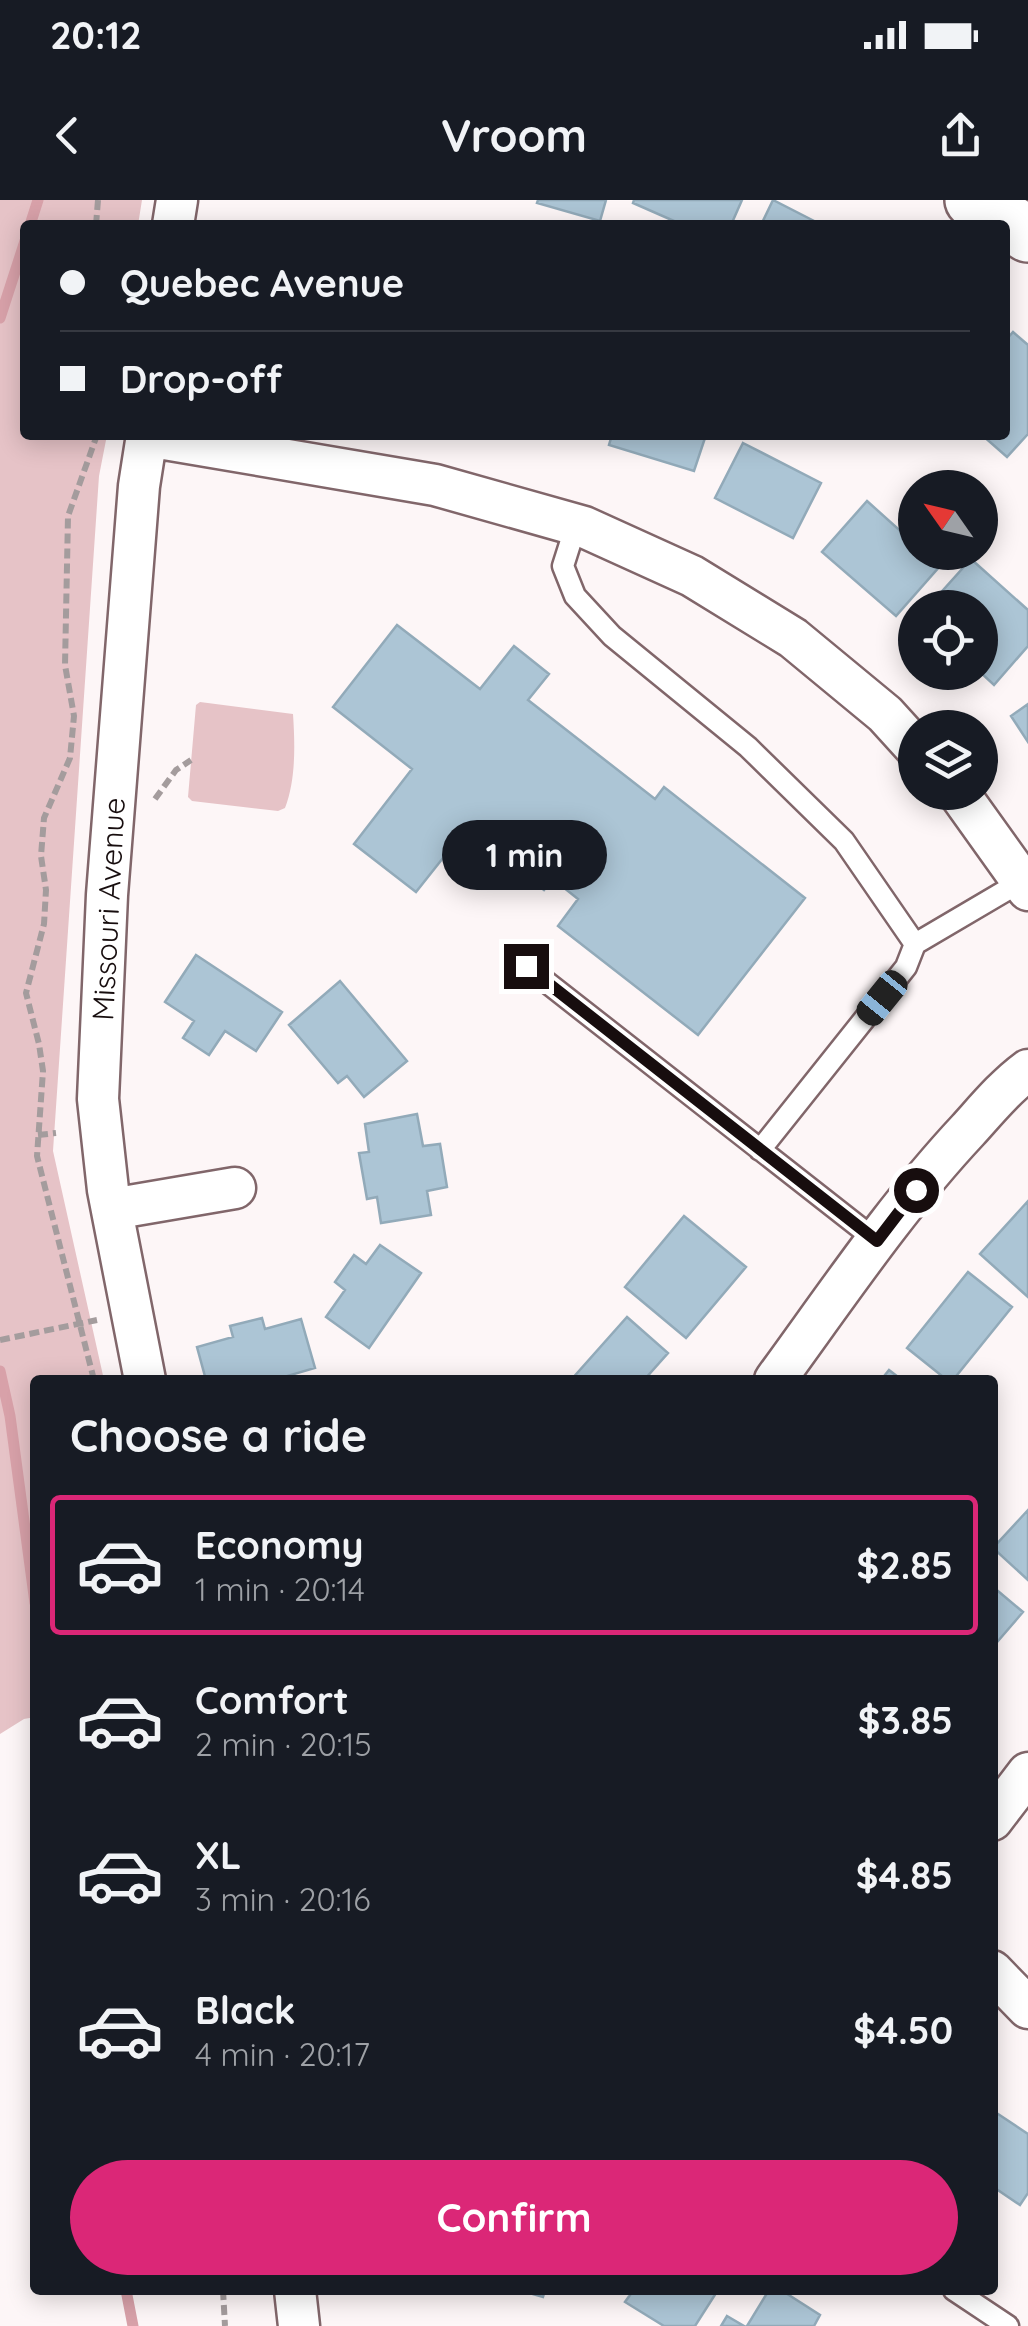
<!DOCTYPE html>
<html lang="en">
<head>
<meta charset="utf-8">
<style>
  body { margin:0; font-family:Quicksand,sans-serif; background:#242831; color:#f1f3f6; height:100vh; display:flex; flex-direction:column; font-size:38px; white-space:nowrap }
  * { box-sizing:border-box; margin:0 }
  p { font-size:32px; color:#9ea1a6 }
  .icon { flex:none; width:55px; height:55px; fill:none; stroke:currentColor; stroke-width:2; stroke-linecap:round; stroke-linejoin:round }
  .map { position:relative; flex:1; overflow:hidden }
  .side { position:absolute; left:30px; top:1175px; width:968px; height:920px; display:flex; flex-direction:column; background:#171b24; border-radius:10px; box-shadow:0 5px 25px #0003 }
  .side>* { flex:none }
  .guide { position:absolute; left:20px; top:20px; width:990px; height:220px; border-radius:10px; box-shadow:0 5px 25px #0003; display:grid; align-content:center; height:220px; padding:0 40px; background:#171b24 }
  .needle { width:65px; rotate:304deg }
  .tools { position:absolute; left:898px; top:270px; display:grid; gap:20px }
  .tools a { display:grid; place-items:center; width:100px; height:100px; border-radius:50%; background:#171b24; box-shadow:0 5px 25px #0003; font-size:50px }
  .end { position:absolute; width:45px; height:45px; margin:-22px; border:12px solid #170d0e; background:#fff; box-shadow:0 0 0 5px #fff }
  .from { border-radius:50% }
  .bubble { position:absolute; height:70px; border-radius:35px; background:#171b24; box-shadow:0 5px 25px #0003; font-size:32px; font-weight:800; line-height:70px; text-align:center }
  .car { position:absolute; width:30px; height:60px; margin:-30px -15px; border-radius:12px; box-shadow:0 0 8px 2px #0007; background:linear-gradient(#222 24%,#8ab4d8 0 40%,#222 0 76%,#8ab4d8 0 86%,#222 0) }
  .guide b { display:flex; align-items:center; gap:35px; height:95px; font-size:38px }
  .guide b+b { border-top:2px solid #363941 }
  .guide i { width:25px; height:25px; background:#f1f3f6 }
  ul { padding:0; list-style:none }
  li { display:flex; align-items:center; gap:30px; height:140px; margin:0 20px 15px; padding:0 20px; border:5px solid transparent; border-radius:10px }
  li div { flex:1 }
  li b { display:block; font-size:38px }
  li em { font-style:normal; font-weight:800 }
  li.current { border-color:#db2777 }
  li>.icon { width:90px; height:90px; stroke-width:1.5 }
  h2 { padding:0 40px; font-size:45px; line-height:120px }
  .button { display:flex; gap:20px; margin-top:auto; padding:20px 40px }
  .button a { flex:1; height:115px; border-radius:60px; background:#db2777; color:#fff; font-size:40px; font-weight:800; line-height:115px; text-align:center }
  .status { display:flex; justify-content:space-between; align-items:center; height:70px; padding:0 50px; background:#171b24; direction:ltr }
  .status svg { height:28px; fill:currentColor }
  header { display:flex; justify-content:space-between; align-items:center; height:130px; padding:0 40px; background:#171b24; font-size:45px; font-weight:800 }
  .map>svg:first-child { display:block }
  .green { fill:#e6c3c7 }
  .lines { fill:none; stroke-linecap:round; stroke-linejoin:round }
  .stream { stroke:#d8a1a9; stroke-width:11 }
  .building { fill:#acc5d5; stroke:#92aab9; stroke-width:2.5 }
  .lane-casing { stroke:#81666a; stroke-width:25 }
  .street-casing { stroke:#81666a; stroke-width:45 }
  .secondary-casing { stroke:#81666a; stroke-width:60 }
  .path { stroke:#a49c9d; stroke-width:6; stroke-dasharray:10 5; stroke-linecap:butt }
  .lane { stroke:#fff; stroke-width:20 }
  .street { stroke:#fff; stroke-width:40 }
  .secondary { stroke:#fff; stroke-width:55 }
  .route { stroke:#170d0e; stroke-width:12 }
  .labels { text-anchor:middle; dominant-baseline:central; stroke-width:8; stroke-linejoin:round; paint-order:stroke }
  .street-label { font-size:30px; fill:#170d0e; stroke:#fff }
</style>
</head>
<body>
<div class="status"><b>20:12</b><svg viewBox="0 0 49 12"><path d="M0 12V9h3v3zM5 12V6h3v6zM10 12V3h3v9zM15 12V0h3v12zM26 1h20v11H26zM47 4h2v5h-2z"/></svg></div>
<header><svg class="icon" aria-label="back" viewBox="0 0 24 24"><path d="M15 5l-7 7 7 7"/></svg>Vroom<svg class="icon" aria-label="share" viewBox="0 0 24 24"><path d="M12 15V3M7 8l5-5 5 5M5 13v7h14v-7"/></svg></header>
<div class="map">
<svg width="1028" height="2126" viewBox="0 0 1028 2126">
  <rect width="100%" height="100%" fill="#fdf6f7"/>
  <path class="green" d="M 0,0 L 142,0 L 138,25 L 25,25 L 25,235 L 107,235 L 99,276 L 53,951 L 104,1180 L 35,1180 L 35,1517 L 24,1519 L 0,1534 Z
    M 200,502 L 293,514 C 295,544 296,580 285,608 L 278,611 L 192,601 L 188,597 L 196,505 Z"/>
  <g class="lines">
    <path class="stream" d="M 30,25 L 38,0
      M 0,118 L 25,41
      M 0,1171 L 10,1216 L 35,1403
      M 126,2090 L 133,2126"/>
  </g>
  <path class="building" d="M 538,0 L 606,0 L 600,21 L 537,3 Z
    M 634,0 L 742,0 L 731,25 L 683,25 L 633,3 Z
    M 773,0 L 822,25 L 761,25 Z
    M 1013,132 L 1028,145 L 1028,234 L 1007,257 L 982,235 L 1005,235 L 1005,141 Z
    M 612,235 L 706,235 L 694,271 L 609,245 Z
    M 743,243 L 821,283 L 793,338 L 715,298 Z
    M 867,301 L 915,344 L 915,352 L 925,352 L 940,366 L 896,416 L 822,352 Z
    M 971,359 L 1028,410 L 1028,446 L 994,485 L 980,472 L 980,408 L 927,408 Z
    M 397,425 L 480,489 L 514,446 L 549,474 L 528,500 L 655,599 L 664,587 L 805,698 L 698,835 L 558,726 L 578,699 L 553,679 L 544,690 L 466,629 L 416,692 L 354,644 L 412,569 L 333,507 Z
    M 1028,504 L 1028,542 L 1011,516 Z
    M 196,755 L 282,812 L 256,851 L 225,831 L 209,855 L 183,838 L 194,821 L 165,802 Z
    M 340,781 L 407,861 L 364,897 L 347,876 L 338,883 L 289,825 Z
    M 417,914 L 423,946 L 440,944 L 447,987 L 427,991 L 431,1015 L 381,1023 L 377,997 L 367,999 L 359,953 L 369,952 L 365,924 Z
    M 1028,1001 L 1028,1097 L 980,1054 Z
    M 684,1016 L 746,1067 L 686,1138 L 625,1087 Z
    M 380,1045 L 421,1073 L 369,1148 L 326,1117 L 345,1090 L 335,1082 L 354,1055 L 366,1064 Z
    M 968,1072 L 1012,1107 L 953,1180 L 947,1180 L 907,1148 Z
    M 627,1117 L 668,1153 L 644,1180 L 571,1180 Z
    M 262,1118 L 265,1129 L 301,1119 L 315,1168 L 287,1176 L 288,1180 L 206,1180 L 197,1147 L 233,1137 L 230,1126 Z
    M 889,1170 L 902,1180 L 881,1180 Z
    M 1028,1310 L 1028,1380 L 993,1348 Z
    M 992,1386 L 1023,1412 L 992,1448 Z
    M 992,1910 L 1028,1934 L 1028,1993 L 1020,2005 L 992,1986 Z
    M 519,2090 L 545,2090 L 543,2097 Z
    M 622,2090 L 718,2090 L 695,2126 L 664,2126 L 625,2102 L 630,2095 Z
    M 769,2090 L 781,2090 L 820,2115 L 814,2126 L 747,2126 Z
    M 727,2116 L 744,2126 L 721,2126 Z"/>
  <g class="lines">
    <g class="lane-casing">
      <path id="lane" d="M 576,325 L 563,366 L 575,396 L 612,436 L 748,547 L 844,641 L 915,744
        M 526,766 L 877,1041
        M 760,950 L 906,767 L 915,744 L 1022,681
        M 954,2090 L 1008,2126"/>
    </g>
    <g class="street-casing">
      <path id="street" d="M 173,25 L 177,0
        M 147,236 L 435,285 L 584,327 L 692,376 L 793,438 L 885,514 L 915,547
        M 958,592 L 1028,690
        M 112,1009 L 235,988
        M 145,1180 L 108,990 L 98,899 L 107,695 L 139,286 L 147,235
        M 775,1180 C 837,1095 896,1007 968,930 C 987,909 1005,887 1028,870
        M 992,1620 L 1028,1573
        M 992,1771 L 1028,1808
        M 295,2090 L 299,2126"/>
    </g>
    <g class="secondary-casing">
      <path id="secondary" d="M 973,0 L 1028,34"/>
    </g>
    <path class="path" d="M 96,25 L 98,0
      M 155,599 L 176,570 L 191,560
      M 38,935 L 56,933
      M 0,1140 L 97,1120
      M 94,1180 L 37,956 L 43,871 L 39,844 L 26,793 L 44,724 L 46,690 L 41,656 L 44,618 L 70,558 L 74,516 L 65,465 L 68,316 L 97,235
      M 223,2090 L 225,2126"/>
    <use href="#lane" class="lane"/>
    <use href="#street" class="street"/>
    <use href="#secondary" class="secondary"/>
  </g>
  <g class="lines">
    <path class="route" d="M 526,766 L 877,1041 L 916,990"/>
  </g>
  <g class="labels">
    <g class="street-label">
      <text transform="translate(108 709) rotate(-87)">Missouri Avenue</text>
    </g>
  </g>
</svg>
<div class="tools">
<a><svg class="needle" viewBox="-14 -14 28 28"><path d="M0-13l5 13h-10z" fill="#e53935"/><path d="M0 13l5-13h-10z" fill="#9ea1a6"/></svg></a>
<a><svg class="icon" aria-label="locate" viewBox="0 0 24 24"><circle cx="12" cy="12" r="6"/><path d="M12 2v4M12 18v4M2 12h4M18 12h4"/></svg></a>
<a><svg class="icon" aria-label="layers" viewBox="0 0 24 24"><path d="M12 4l9 5-9 5-9-5zM3 14l9 5 9-5"/></svg></a>
</div>
<i class="end from" style="left:916px;top:990px"></i>
<i class="end" style="left:526px;top:766px"></i>
<div class="bubble" style="left:442px;top:620px;width:165px">1 min</div>
<i class="car" style="left:882px;top:798px;rotate:219deg"></i>
<div class="guide">
<b><i class="from"></i>Quebec Avenue</b>
<b><i></i>Drop-off</b>
</div>
<section class="side">
<h2>Choose a ride</h2>
<ul>
<li class="current"><svg class="icon" aria-label="car" viewBox="0 0 24 24"><path d="M5 17H2v-5l4-1 3-4h7l3 4 3 1v5h-3M9 17h6M6 11h13"/><circle cx="7" cy="17" r="2"/><circle cx="17" cy="17" r="2"/></svg><div><b>Economy</b><p>1 min · 20:14</p></div><em>$2.85</em></li>
<li><svg class="icon" aria-label="car" viewBox="0 0 24 24"><path d="M5 17H2v-5l4-1 3-4h7l3 4 3 1v5h-3M9 17h6M6 11h13"/><circle cx="7" cy="17" r="2"/><circle cx="17" cy="17" r="2"/></svg><div><b>Comfort</b><p>2 min · 20:15</p></div><em>$3.85</em></li>
<li><svg class="icon" aria-label="car" viewBox="0 0 24 24"><path d="M5 17H2v-5l4-1 3-4h7l3 4 3 1v5h-3M9 17h6M6 11h13"/><circle cx="7" cy="17" r="2"/><circle cx="17" cy="17" r="2"/></svg><div><b>XL</b><p>3 min · 20:16</p></div><em>$4.85</em></li>
<li><svg class="icon" aria-label="car" viewBox="0 0 24 24"><path d="M5 17H2v-5l4-1 3-4h7l3 4 3 1v5h-3M9 17h6M6 11h13"/><circle cx="7" cy="17" r="2"/><circle cx="17" cy="17" r="2"/></svg><div><b>Black</b><p>4 min · 20:17</p></div><em>$4.50</em></li>
</ul>
<div class="button"><a>Confirm</a></div>
</section>
</div>
</body>
</html>
